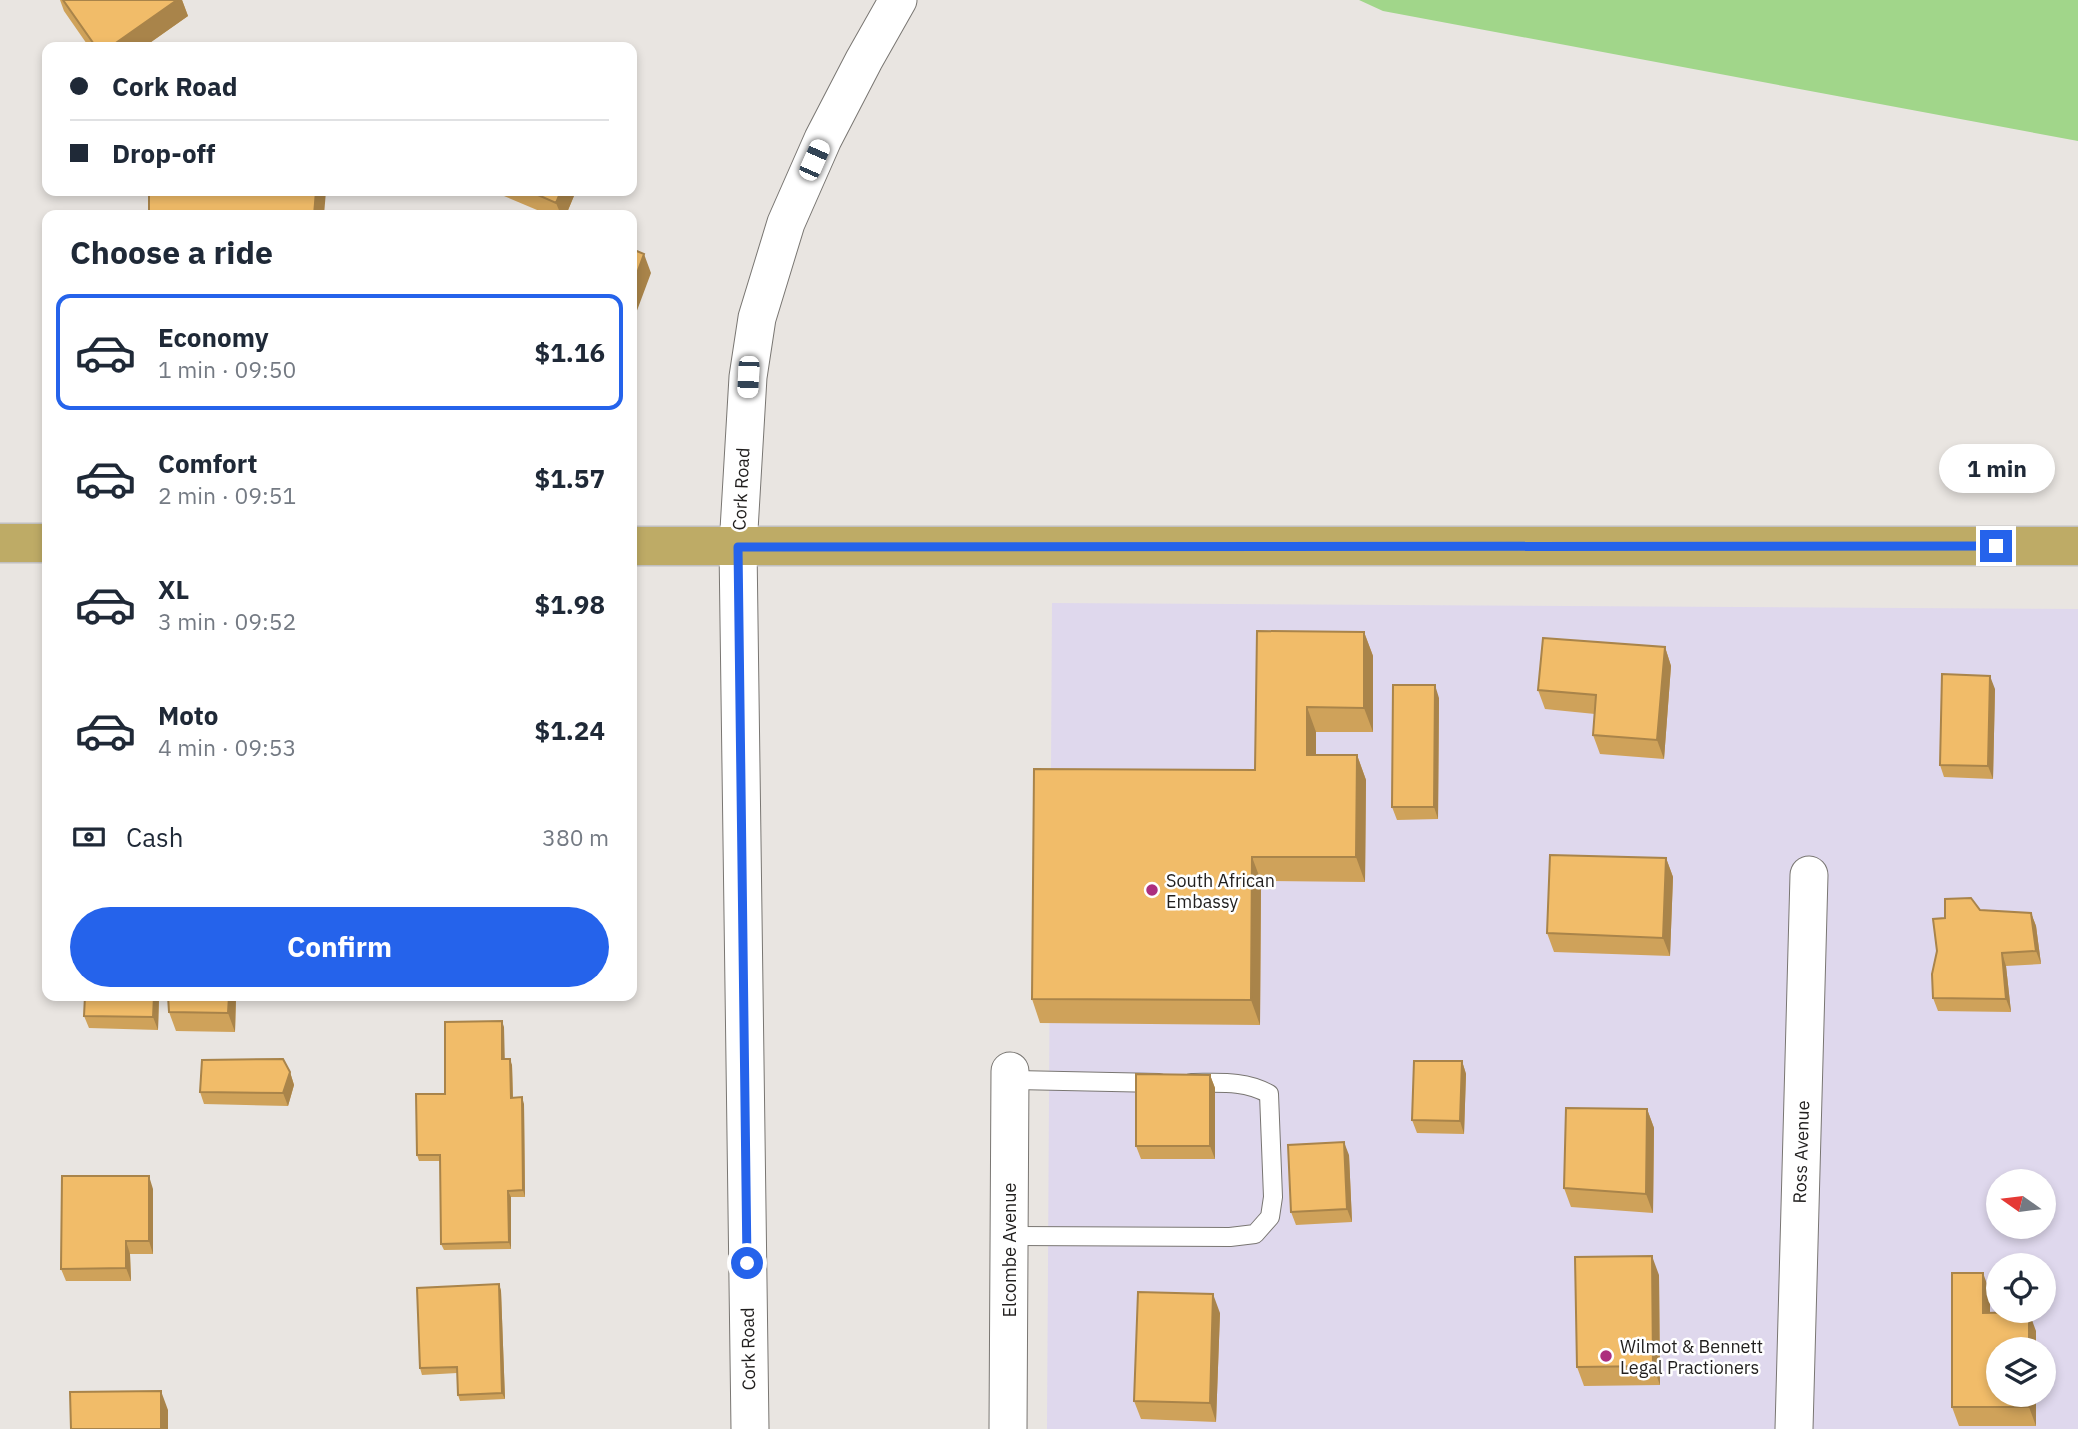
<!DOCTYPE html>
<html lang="en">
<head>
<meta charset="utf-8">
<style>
  body { margin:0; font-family:"IBM Plex Sans",sans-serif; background:#f2f2f3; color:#1f2937; height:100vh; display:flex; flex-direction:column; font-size:26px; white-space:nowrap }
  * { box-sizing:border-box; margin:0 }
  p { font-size:23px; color:#747a83 }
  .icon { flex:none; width:38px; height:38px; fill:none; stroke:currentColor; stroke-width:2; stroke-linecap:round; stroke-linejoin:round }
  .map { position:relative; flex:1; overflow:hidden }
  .drawer { position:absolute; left:42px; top:210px; width:595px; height:791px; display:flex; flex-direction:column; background:#fff; border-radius:14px; box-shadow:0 4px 10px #0003 }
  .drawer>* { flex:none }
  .hud { position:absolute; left:42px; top:42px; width:595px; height:154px; border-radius:14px; box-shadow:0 4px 10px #0003; display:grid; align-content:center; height:154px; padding:0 28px; background:#fff }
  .needle { width:46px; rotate:284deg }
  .tools { position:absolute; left:1986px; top:1169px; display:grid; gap:14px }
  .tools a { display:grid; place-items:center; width:70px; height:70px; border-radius:50%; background:#fff; box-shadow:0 4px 10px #0003; font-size:35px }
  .end { position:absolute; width:32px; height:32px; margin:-16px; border:9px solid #2563eb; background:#fff; box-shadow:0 0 0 4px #fff }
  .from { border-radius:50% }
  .bubble { position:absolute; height:49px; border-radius:24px; background:#fff; box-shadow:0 4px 10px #0003; font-size:23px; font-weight:700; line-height:49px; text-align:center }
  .car { position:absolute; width:21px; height:42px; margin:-21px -10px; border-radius:9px; box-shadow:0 0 5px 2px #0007; background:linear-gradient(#fff 24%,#345 0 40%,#fff 0 76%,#345 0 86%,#fff 0) }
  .hud b { display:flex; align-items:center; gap:24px; height:66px; font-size:26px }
  .hud b+b { border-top:2px solid #e0e1e3 }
  .hud i { width:18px; height:18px; background:#1f2937 }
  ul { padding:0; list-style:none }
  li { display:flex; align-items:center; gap:21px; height:116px; margin:0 14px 10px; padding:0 14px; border:4px solid transparent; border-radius:14px }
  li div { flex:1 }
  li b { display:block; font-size:26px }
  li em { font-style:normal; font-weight:700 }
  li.on { border-color:#2563eb }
  li>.icon { width:63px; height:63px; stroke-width:1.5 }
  h2 { padding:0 28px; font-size:32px; line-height:84px }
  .pay { display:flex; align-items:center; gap:18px; height:77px; padding:0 28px; font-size:26px }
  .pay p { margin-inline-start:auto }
  .cta { display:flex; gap:14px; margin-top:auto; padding:14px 28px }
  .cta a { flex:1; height:80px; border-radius:42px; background:#2563eb; color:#fff; font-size:28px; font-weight:700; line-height:80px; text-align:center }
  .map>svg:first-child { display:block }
  .commercial { fill:#dfd8ed; fill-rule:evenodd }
  .green { fill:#a1d68a }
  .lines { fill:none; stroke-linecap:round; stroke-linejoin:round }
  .service-casing { stroke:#797672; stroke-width:20 }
  .minor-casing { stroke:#797672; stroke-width:39 }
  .trunk-casing { stroke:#c1c0c0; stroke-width:41 }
  .service { stroke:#fff; stroke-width:18 }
  .minor { stroke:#fff; stroke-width:37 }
  .trunk { stroke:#beab66; stroke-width:38 }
  .wall { fill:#cfa25a }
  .shaded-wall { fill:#a9844a }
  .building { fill:#f1bc69; stroke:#a9844a; stroke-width:2 }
  .route { stroke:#2563eb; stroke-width:9 }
  .poi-dot { fill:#ac2e7e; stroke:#fff; stroke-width:2.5 }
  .labels { text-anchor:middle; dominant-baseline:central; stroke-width:5; stroke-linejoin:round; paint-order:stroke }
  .street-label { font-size:18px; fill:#211f1e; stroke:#fff }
  .poi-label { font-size:18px; fill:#211f1e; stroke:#fff; text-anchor:start }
</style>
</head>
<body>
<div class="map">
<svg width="2078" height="1429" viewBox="0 0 2078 1429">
  <rect width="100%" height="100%" fill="#e9e5e1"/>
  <path class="commercial" d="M 1052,603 L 2078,609 L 2078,1429 L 1047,1429 ZM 1998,1181 L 2044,1181 L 2044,1227 L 1998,1227 ZM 1998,1265 L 2044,1265 L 2044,1311 L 1998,1311 ZM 1998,1349 L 2044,1349 L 2044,1395 L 1998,1395 Z"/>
  <path class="green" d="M 1359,0 L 2078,0 L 2078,141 L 1383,11 Z"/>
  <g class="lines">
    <g class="service-casing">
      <path id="service" d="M 1011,1080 L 1159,1083
        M 1009,1236 L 1230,1237 L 1255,1234 L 1270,1217 L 1273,1197 L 1269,1094 C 1245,1080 1218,1083 1191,1083"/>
    </g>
    <g class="minor-casing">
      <path id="minor" d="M 750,1429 L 738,547 L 748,377 L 757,318 L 786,223 L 823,139 L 864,60 L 898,0
        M 1008,1429 L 1010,1071
        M 1794,1429 L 1809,875"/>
    </g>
    <g class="trunk-casing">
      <path id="trunk" d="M 0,543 L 47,543
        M 632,546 L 2078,546"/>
    </g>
    <use href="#service" class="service"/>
    <use href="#minor" class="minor"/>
    <use href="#trunk" class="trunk"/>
  </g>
  <path class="wall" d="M 60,0 L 182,0 L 188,16 L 144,47 L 89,47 L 64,11 Z
    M 502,191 L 576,191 L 566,215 L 549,215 L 504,196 Z
    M 1364,632 L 1373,656 L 1373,732 L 1316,732 L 1316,755 L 1357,755 L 1366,780 L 1365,882 L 1261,881 L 1260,1025 L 1040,1023 L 1032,999 L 1255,770 Z
    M 1665,647 L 1671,666 L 1664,759 L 1600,754 L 1593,735 L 1595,714 L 1545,709 L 1538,690 Z
    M 1995,689 L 1993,779 L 1944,777 L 1940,765 Z
    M 1439,698 L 1438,819 L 1397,820 L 1392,807 Z
    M 1666,858 L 1673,877 L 1670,956 L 1554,952 L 1547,933 Z
    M 1980,910 L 2031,913 L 2036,926 L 2041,964 L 2006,966 L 2011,1012 L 1938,1011 L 1933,998 L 1937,951 L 1945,918 Z
    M 159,996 L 158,1030 L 89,1028 L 84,1016 Z
    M 236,996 L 235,1032 L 176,1031 L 169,1012 Z
    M 504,1027 L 504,1059 L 512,1065 L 513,1098 L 524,1104 L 525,1197 L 511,1197 L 511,1249 L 444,1250 L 441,1244 L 440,1161 L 419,1161 L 417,1155 L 445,1094 Z
    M 1462,1061 L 1466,1074 L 1464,1134 L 1417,1133 L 1412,1120 Z
    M 290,1072 L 294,1085 L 288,1106 L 204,1104 L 200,1092 Z
    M 1210,1075 L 1215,1088 L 1215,1159 L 1141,1159 L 1136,1146 Z
    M 1647,1109 L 1654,1128 L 1653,1213 L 1571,1207 L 1564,1188 Z
    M 1349,1155 L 1352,1222 L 1296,1225 L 1291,1212 Z
    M 153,1189 L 153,1254 L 130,1254 L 131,1281 L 66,1281 L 61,1269 Z
    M 1659,1275 L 1660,1385 L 1584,1386 L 1577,1367 Z
    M 499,1284 L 501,1291 L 505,1399 L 460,1401 L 458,1395 L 457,1373 L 422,1375 L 420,1368 Z
    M 1990,1292 L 1990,1312 L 2036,1331 L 2036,1426 L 1959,1426 L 1952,1407 Z
    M 1220,1313 L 1216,1422 L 1141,1419 L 1134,1401 Z"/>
  <path class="shaded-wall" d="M 177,0 L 182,0 L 188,16 L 144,47 L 110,47 Z
    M 316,191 L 326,191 L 324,215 L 314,215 Z
    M 561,191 L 576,191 L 566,215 L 561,215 L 556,203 Z
    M 644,254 L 651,273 L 632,324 L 632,287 Z
    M 1364,632 L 1373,656 L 1373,732 L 1364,708 Z
    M 1665,647 L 1671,666 L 1664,759 L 1657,740 Z
    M 1990,676 L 1995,689 L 1993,779 L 1988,766 Z
    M 1435,685 L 1439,698 L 1438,819 L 1434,807 Z
    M 1307,707 L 1316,732 L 1316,780 L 1307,755 Z
    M 1357,755 L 1366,780 L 1365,882 L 1356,857 Z
    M 1252,857 L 1261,881 L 1260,1025 L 1251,1000 Z
    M 1666,858 L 1673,877 L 1670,956 L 1663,938 Z
    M 2031,913 L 2036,926 L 2041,964 L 2036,951 Z
    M 2002,953 L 2006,966 L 2011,1012 L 2006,999 Z
    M 154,996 L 159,996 L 158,1030 L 153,1017 Z
    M 229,996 L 236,996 L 235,1032 L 228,1013 Z
    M 502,1021 L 504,1027 L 505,1066 L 502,1059 Z
    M 510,1059 L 512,1065 L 513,1104 L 511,1098 Z
    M 1462,1061 L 1466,1074 L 1464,1134 L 1460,1121 Z
    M 290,1072 L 294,1085 L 288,1106 L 283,1093 Z
    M 1210,1075 L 1215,1088 L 1215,1159 L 1210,1146 Z
    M 522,1097 L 524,1104 L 525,1197 L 523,1190 Z
    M 1647,1109 L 1654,1128 L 1653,1213 L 1646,1194 Z
    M 1344,1142 L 1349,1155 L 1352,1222 L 1347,1209 Z
    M 149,1176 L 153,1189 L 153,1254 L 149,1241 Z
    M 508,1191 L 511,1197 L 511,1249 L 509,1242 Z
    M 126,1241 L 130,1254 L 131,1281 L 126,1268 Z
    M 1652,1256 L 1659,1275 L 1660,1385 L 1653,1366 Z
    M 1983,1273 L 1990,1292 L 1990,1331 L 1983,1313 Z
    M 499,1284 L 501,1291 L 505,1399 L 502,1393 Z
    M 1213,1294 L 1220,1313 L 1216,1422 L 1210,1403 Z
    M 2029,1312 L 2036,1331 L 2036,1349 L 2029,1349 Z
    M 161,1391 L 168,1410 L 168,1429 L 161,1429 Z
    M 2029,1395 L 2036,1395 L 2036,1426 L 2029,1407 Z"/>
  <path class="building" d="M 63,0 L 177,0 L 110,47 L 96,47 Z
    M 149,191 L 316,191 L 314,215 L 149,215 Z
    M 529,191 L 561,191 L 556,203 Z
    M 632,249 L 644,254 L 632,287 Z
    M 1257,631 L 1364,632 L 1364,708 L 1307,707 L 1307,755 L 1357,755 L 1356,857 L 1252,857 L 1251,1000 L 1032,999 L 1034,769 L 1255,770 Z
    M 1543,638 L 1665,647 L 1657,740 L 1593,735 L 1596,695 L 1538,690 Z
    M 1942,674 L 1990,676 L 1988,766 L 1940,765 Z
    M 1393,685 L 1435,685 L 1434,807 L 1392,807 Z
    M 1550,855 L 1666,858 L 1663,938 L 1547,933 Z
    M 1971,898 L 1980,910 L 2031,913 L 2036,951 L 2002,953 L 2006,999 L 1933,998 L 1932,974 L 1937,951 L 1933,919 L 1945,918 L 1945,899 Z
    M 85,996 L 154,996 L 153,1017 L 84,1016 Z
    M 168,996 L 229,996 L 228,1013 L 169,1012 Z
    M 502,1021 L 502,1059 L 510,1059 L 511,1098 L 522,1097 L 523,1190 L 508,1191 L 509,1242 L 441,1244 L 440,1155 L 417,1155 L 416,1094 L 445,1094 L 445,1022 Z
    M 283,1059 L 290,1072 L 283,1093 L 200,1092 L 202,1060 Z
    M 1414,1061 L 1462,1061 L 1460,1121 L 1412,1120 Z
    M 1136,1074 L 1210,1075 L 1210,1146 L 1136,1146 Z
    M 1566,1108 L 1647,1109 L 1646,1194 L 1564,1188 Z
    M 1344,1142 L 1347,1209 L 1291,1212 L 1288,1145 Z
    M 62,1176 L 149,1176 L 149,1241 L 126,1241 L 126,1268 L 61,1269 Z
    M 1652,1256 L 1653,1366 L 1577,1367 L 1575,1257 Z
    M 1952,1273 L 1983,1273 L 1983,1313 L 2029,1312 L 2029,1349 L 1998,1349 L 1998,1395 L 2029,1395 L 2029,1407 L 1952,1407 Z
    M 499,1284 L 502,1393 L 458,1395 L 457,1367 L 420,1368 L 417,1288 Z
    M 1138,1292 L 1213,1294 L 1210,1403 L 1134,1401 Z
    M 161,1391 L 161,1429 L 71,1429 L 70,1392 Z"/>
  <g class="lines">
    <path class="route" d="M 747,1263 L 738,547 L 1996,546"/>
  </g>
  <g class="poi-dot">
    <circle cx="1152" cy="890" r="7"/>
    <circle cx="1606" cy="1356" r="7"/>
  </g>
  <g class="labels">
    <g class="street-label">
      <text transform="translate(741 489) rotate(-87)">Cork Road</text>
      <text transform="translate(1801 1152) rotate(-88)">Ross Avenue</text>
      <text transform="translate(1009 1250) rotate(-90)">Elcombe Avenue</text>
      <text transform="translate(748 1349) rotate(-91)">Cork Road</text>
    </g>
    <g class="poi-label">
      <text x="1166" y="880">South African<tspan x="1166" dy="21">Embassy</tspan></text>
      <text x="1620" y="1346">Wilmot &amp; Bennett<tspan x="1620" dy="21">Legal Practioners</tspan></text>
    </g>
  </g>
</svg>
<div class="tools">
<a><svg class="needle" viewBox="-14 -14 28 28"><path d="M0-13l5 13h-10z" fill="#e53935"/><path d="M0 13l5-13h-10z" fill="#747a83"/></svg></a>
<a><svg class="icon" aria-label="locate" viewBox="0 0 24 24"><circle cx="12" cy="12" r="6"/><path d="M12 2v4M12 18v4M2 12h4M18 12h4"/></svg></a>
<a><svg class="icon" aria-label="layers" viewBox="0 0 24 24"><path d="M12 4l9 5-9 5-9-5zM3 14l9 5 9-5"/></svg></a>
</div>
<i class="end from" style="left:747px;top:1263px"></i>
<i class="end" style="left:1996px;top:546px"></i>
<div class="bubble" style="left:1939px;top:444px;width:116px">1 min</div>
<i class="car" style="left:814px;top:160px;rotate:24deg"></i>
<i class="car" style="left:748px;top:377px;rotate:183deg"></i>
<div class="hud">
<b><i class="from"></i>Cork Road</b>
<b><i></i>Drop-off</b>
</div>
<section class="drawer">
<h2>Choose a ride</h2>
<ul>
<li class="on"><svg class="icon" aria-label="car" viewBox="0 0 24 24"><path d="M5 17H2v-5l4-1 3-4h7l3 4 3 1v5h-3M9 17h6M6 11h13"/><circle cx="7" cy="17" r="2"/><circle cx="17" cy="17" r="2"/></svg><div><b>Economy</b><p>1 min · 09:50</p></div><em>$1.16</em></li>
<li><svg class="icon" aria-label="car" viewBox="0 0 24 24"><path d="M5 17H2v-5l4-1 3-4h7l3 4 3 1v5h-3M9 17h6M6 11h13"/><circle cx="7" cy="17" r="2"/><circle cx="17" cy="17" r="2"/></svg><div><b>Comfort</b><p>2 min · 09:51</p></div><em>$1.57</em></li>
<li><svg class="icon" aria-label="car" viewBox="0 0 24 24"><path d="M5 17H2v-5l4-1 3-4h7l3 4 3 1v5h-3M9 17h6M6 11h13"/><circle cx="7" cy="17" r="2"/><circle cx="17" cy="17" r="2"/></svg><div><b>XL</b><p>3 min · 09:52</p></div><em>$1.98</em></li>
<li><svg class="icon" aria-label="car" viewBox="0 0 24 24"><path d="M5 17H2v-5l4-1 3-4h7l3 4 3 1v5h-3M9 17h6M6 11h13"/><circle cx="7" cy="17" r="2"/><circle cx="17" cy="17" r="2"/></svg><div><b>Moto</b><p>4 min · 09:53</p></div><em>$1.24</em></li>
</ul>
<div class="pay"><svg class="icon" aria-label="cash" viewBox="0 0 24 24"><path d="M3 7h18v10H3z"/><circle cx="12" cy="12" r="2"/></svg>Cash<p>380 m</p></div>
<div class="cta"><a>Confirm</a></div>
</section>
</div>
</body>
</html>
